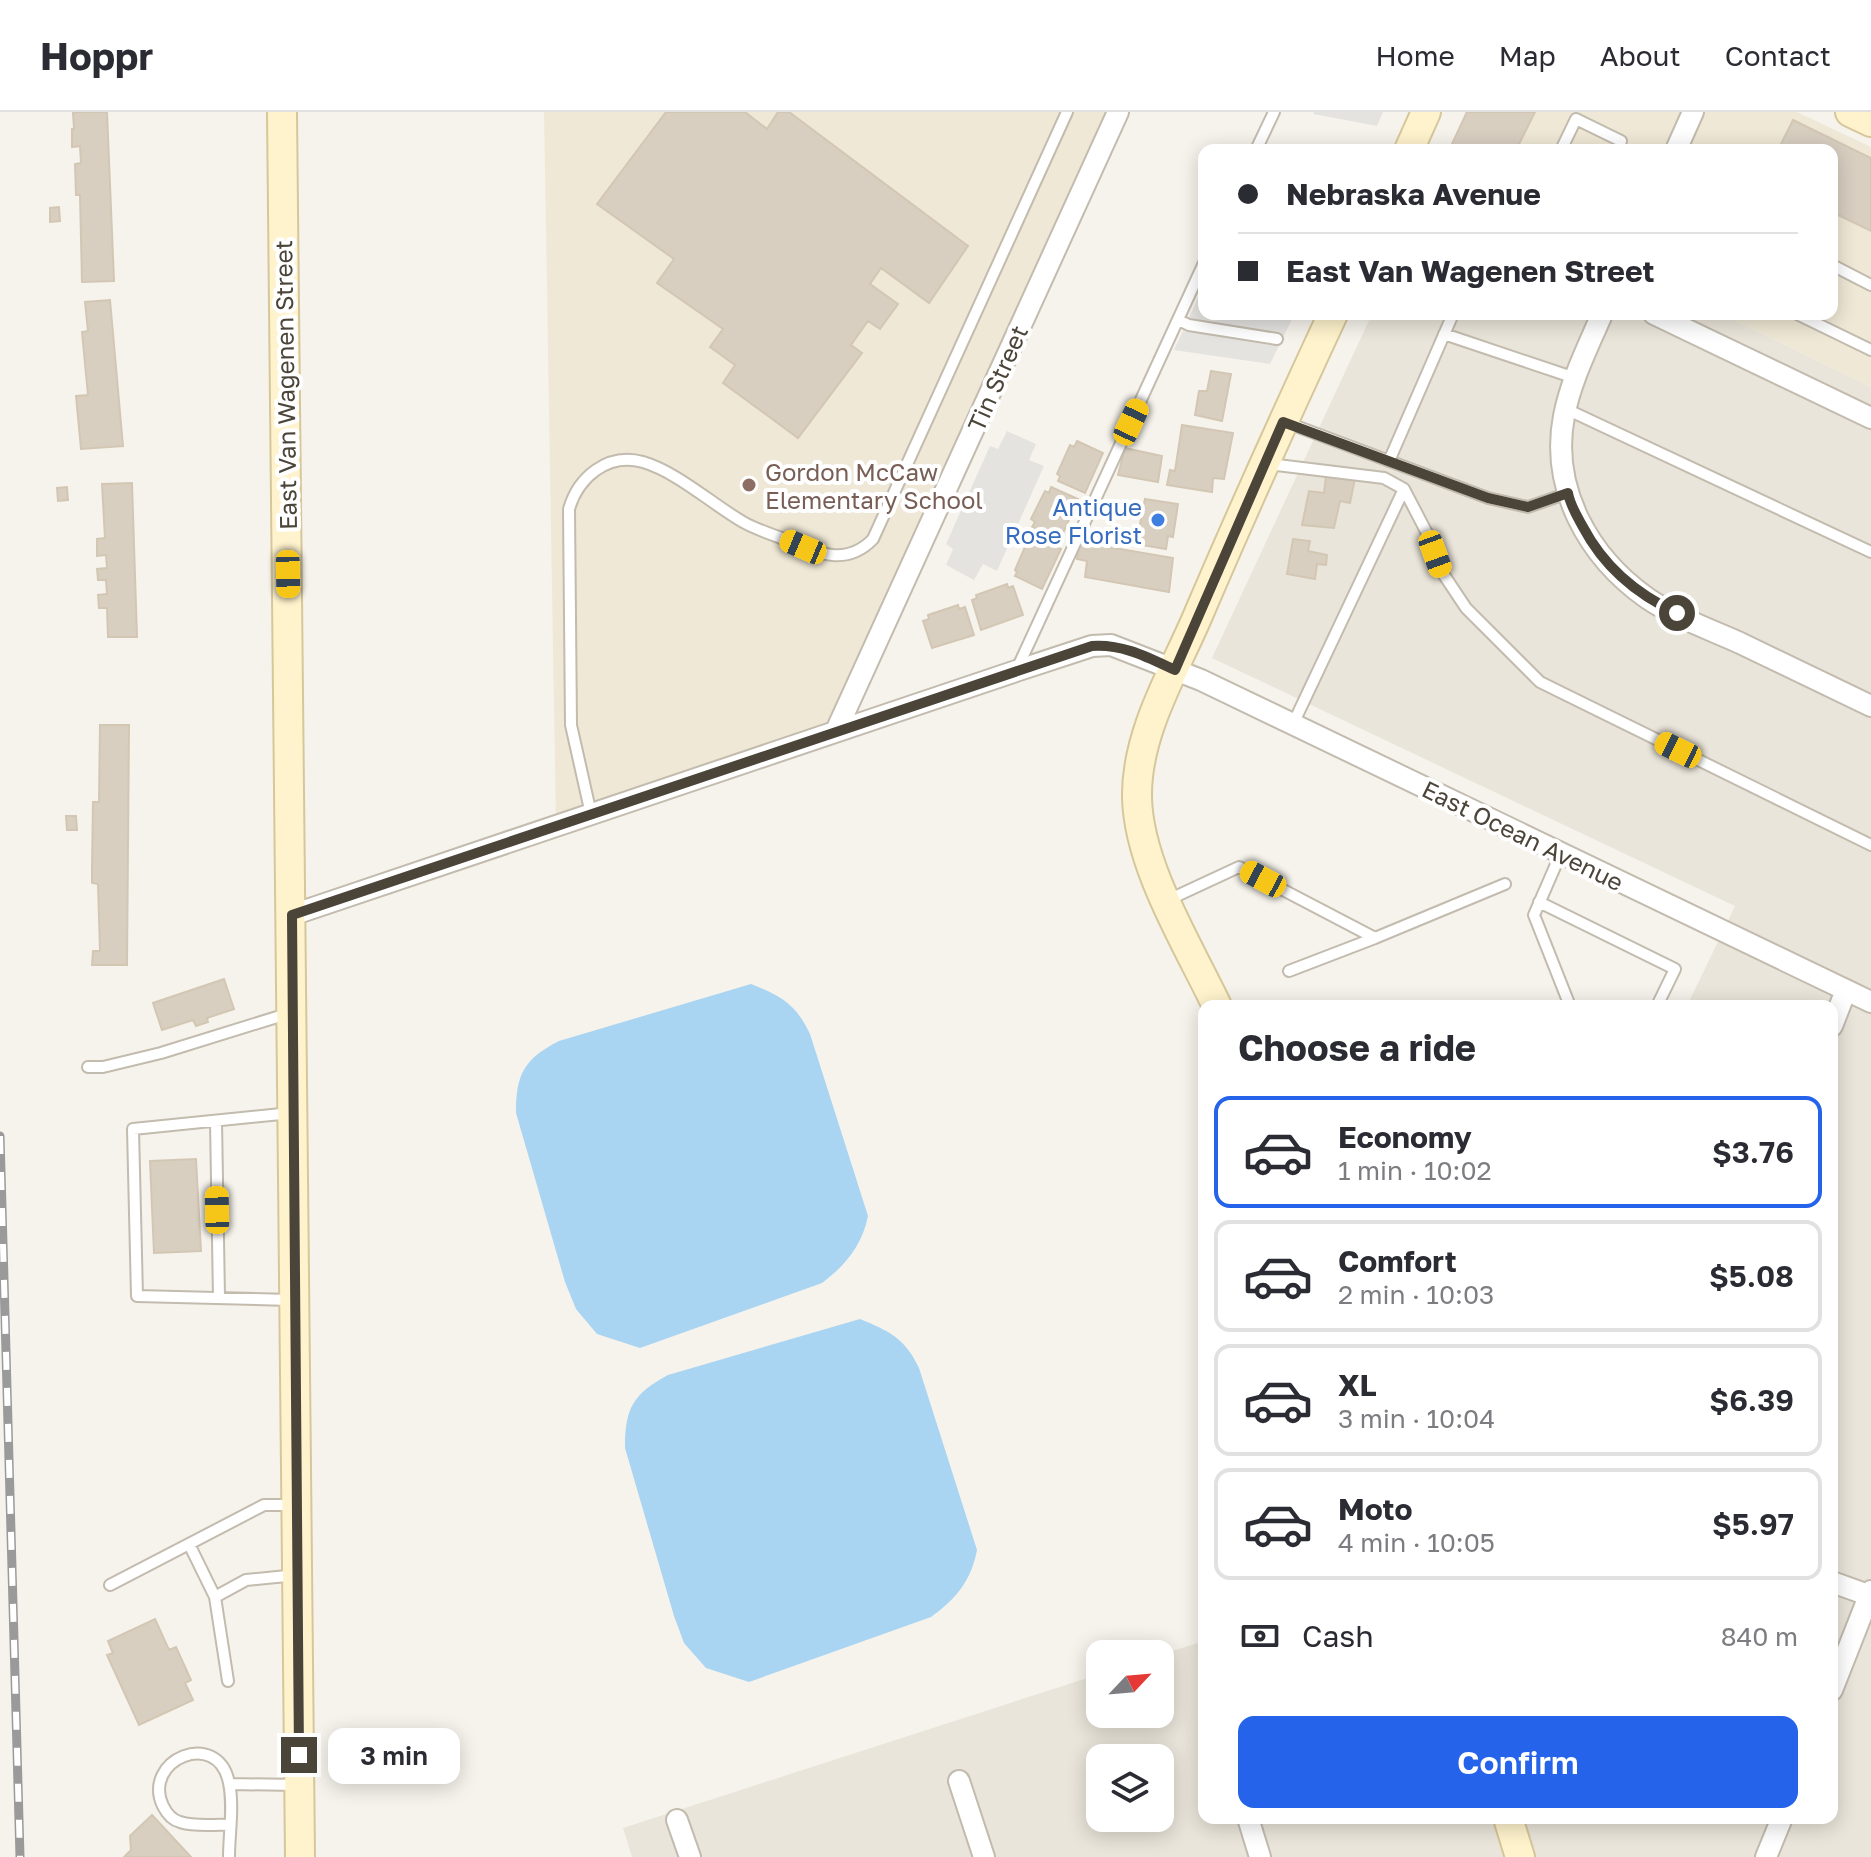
<!DOCTYPE html>
<html lang="en">
<head>
<meta charset="utf-8">
<style>
  body { margin:0; font-family:"Golos Text",sans-serif; background:#f7f7f7; color:#2b2b33; height:100vh; display:flex; flex-direction:column; font-size:30px; white-space:nowrap }
  * { box-sizing:border-box; margin:0 }
  p { font-size:26px; color:#7c7c81 }
  .icon { flex:none; width:44px; height:44px; fill:none; stroke:currentColor; stroke-width:2; stroke-linecap:round; stroke-linejoin:round }
  .map { position:relative; flex:1; overflow:hidden }
  .panel { position:absolute; left:1198px; top:888px; width:640px; height:824px; display:flex; flex-direction:column; background:#fff; border-radius:16px; box-shadow:0 4px 20px #0003 }
  .panel>* { flex:none }
  .top-card { position:absolute; left:1198px; top:32px; width:640px; height:176px; border-radius:16px; box-shadow:0 4px 20px #0003; display:grid; align-content:center; height:176px; padding:0 40px; background:#fff }
  .needle { width:52px; rotate:64deg }
  .buttons { position:absolute; left:1086px; top:1528px; display:grid; gap:16px }
  .buttons a { display:grid; place-items:center; width:88px; height:88px; border-radius:16px; background:#fff; box-shadow:0 4px 20px #0003; font-size:40px }
  .end { position:absolute; width:36px; height:36px; margin:-18px; border:10px solid #4b4439; background:#fff; box-shadow:0 0 0 4px #fff }
  .from { border-radius:50% }
  .bubble { position:absolute; height:56px; border-radius:16px; background:#fff; box-shadow:0 4px 20px #0003; font-size:26px; font-weight:600; line-height:56px; text-align:center }
  .car { position:absolute; width:24px; height:48px; margin:-24px -12px; border-radius:10px; box-shadow:0 0 6px 2px #0007; background:linear-gradient(#f5c518 24%,#345 0 40%,#f5c518 0 76%,#345 0 86%,#f5c518 0) }
  .top-card b { display:flex; align-items:center; gap:28px; height:76px; font-size:30px }
  .top-card b+b { border-top:2px solid #e1e1e2 }
  .top-card i { width:20px; height:20px; background:#2b2b33 }
  ul { padding:0; list-style:none }
  li { display:flex; align-items:center; gap:24px; height:112px; margin:0 16px 12px; padding:0 24px; border:4px solid #e1e1e2; border-radius:16px }
  li div { flex:1 }
  li b { display:block; font-size:30px }
  li em { font-style:normal; font-weight:600 }
  li.selected { border-color:#2563eb }
  li>.icon { width:72px; height:72px; stroke-width:1.5 }
  h2 { padding:0 40px; font-size:36px; line-height:96px }
  .pay { display:flex; align-items:center; gap:20px; height:88px; padding:0 40px; font-size:30px }
  .pay p { margin-inline-start:auto }
  .action { display:flex; gap:16px; margin-top:auto; padding:16px 40px }
  .action a { flex:1; height:92px; border-radius:16px; background:#2563eb; color:#fff; font-size:32px; font-weight:600; line-height:92px; text-align:center }
  header { display:flex; align-items:center; gap:48px; box-sizing:border-box; height:112px; padding:0 40px; background:#fff; border-bottom:2px solid #e1e1e2 }
  header strong { font-size:38px }
  nav { display:flex; gap:44px; margin-inline-start:auto; font-size:28px }
  .map>svg:first-child { display:block }
  .residential { fill:#eae5da; fill-rule:evenodd }
  .education { fill:#efe8d6 }
  .parking { fill:#e5e3e0 }
  .water { fill:#a9d4f2 }
  .building { fill:#d8cfc1; stroke:#d3c7b4; stroke-width:2 }
  .lines { fill:none; stroke-linecap:round; stroke-linejoin:round }
  .lane-casing { stroke:#c2bbae; stroke-width:14 }
  .street-casing { stroke:#c2bbae; stroke-width:24 }
  .secondary-casing { stroke:#d6c79b; stroke-width:32 }
  .lane { stroke:#fff; stroke-width:10 }
  .street { stroke:#fff; stroke-width:20 }
  .secondary { stroke:#fff3cd; stroke-width:28 }
  .rail-casing { stroke:#9a9a9a; stroke-width:9 }
  .rail { stroke:#fff; stroke-width:6; stroke-dasharray:18; stroke-linecap:butt }
  .route { stroke:#4b4439; stroke-width:10 }
  .education-dot { fill:#8d6e63; stroke:#fff; stroke-width:3 }
  .shop-dot { fill:#3f7fe0; stroke:#fff; stroke-width:3 }
  .labels { text-anchor:middle; dominant-baseline:central; stroke-width:8; stroke-linejoin:round; paint-order:stroke }
  .street-label { font-size:24px; fill:#4b4439; stroke:#fff }
  .education-label { font-size:24px; fill:#785e54; stroke:#fff; text-anchor:start }
  .shop-label { font-size:24px; fill:#366cbe; stroke:#fff; text-anchor:end }
</style>
</head>
<body>
<header>
<strong>Hoppr</strong>
<nav><a>Home</a><a>Map</a><a>About</a><a>Contact</a></nav>
</header>
<div class="map">
<svg width="1871" height="1745" viewBox="0 0 1871 1745">
  <rect width="100%" height="100%" fill="#f6f3ec"/>
  <path class="residential" d="M 1372,202 L 1722,202 L 1871,275 L 1871,1745 L 632,1745 L 623,1716 L 1100,1562 L 1100,1602 L 1160,1602 L 1160,1543 L 1204,1529 L 1204,1706 L 1832,1706 L 1832,894 L 1687,894 L 1735,794 L 1212,546 ZM 1100,1646 L 1160,1646 L 1160,1706 L 1100,1706 Z"/>
  <path class="education" d="M 544,0 L 1118,0 L 836,619 L 556,714 Z
    M 1466,0 L 1797,0 L 1871,35 L 1871,275 L 1722,202 L 1832,202 L 1832,38 L 1448,38 Z"/>
  <path class="parking" d="M 1314,0 L 1383,0 L 1377,14 L 1313,2 Z
    M 1198,186 L 1204,187 L 1204,202 L 1278,202 L 1293,205 L 1270,252 L 1174,238 Z
    M 1007,319 L 1036,332 L 1029,348 L 1044,354 L 997,459 L 983,452 L 974,468 L 946,453 L 953,437 L 946,432 L 990,334 L 998,337 Z"/>
  <path class="water" d="M 751,872 C 781,884 796,892 810,922 L 868,1104 C 862,1133 846,1153 822,1171 L 640,1236 L 597,1222 L 576,1197 L 565,1170 L 516,1001 C 516,962 524,947 559,929 Z
    M 860,1207 C 889,1219 905,1226 919,1256 L 977,1438 C 971,1469 956,1487 931,1505 L 749,1570 L 706,1556 L 684,1531 L 674,1504 L 625,1336 C 625,1296 633,1282 668,1263 Z"/>
  <path class="building" d="M 79,0 L 107,0 L 114,169 L 82,170 L 80,83 L 76,83 L 75,52 L 81,51 L 80,34 L 72,35 L 72,17 L 74,17 L 73,1 Z
    M 666,0 L 745,0 L 767,17 L 778,0 L 789,0 L 968,134 L 929,191 L 881,156 L 870,172 L 898,192 L 880,217 L 868,209 L 851,233 L 862,241 L 798,326 L 723,271 L 735,253 L 710,235 L 723,217 L 657,171 L 674,147 L 597,92 Z
    M 1467,0 L 1535,0 L 1516,38 L 1464,38 L 1452,32 Z
    M 1793,8 L 1871,46 L 1871,119 L 1832,100 L 1832,38 L 1778,38 Z
    M 59,95 L 60,109 L 50,110 L 50,96 Z
    M 110,188 L 123,334 L 81,337 L 76,284 L 88,283 L 82,220 L 88,219 L 85,190 Z
    M 1211,259 L 1231,262 L 1222,309 L 1195,303 L 1199,279 L 1207,279 Z
    M 1182,313 L 1233,321 L 1224,367 L 1213,366 L 1212,380 L 1167,373 L 1170,358 L 1175,359 Z
    M 1077,329 L 1103,341 L 1085,381 L 1058,369 L 1060,364 L 1057,362 L 1070,333 L 1074,335 Z
    M 1125,336 L 1162,344 L 1158,370 L 1118,363 Z
    M 1326,363 L 1355,366 L 1350,391 L 1340,389 L 1334,416 L 1302,413 L 1309,379 L 1324,381 Z
    M 132,371 L 137,525 L 108,525 L 107,496 L 99,496 L 98,483 L 107,482 L 106,468 L 98,468 L 97,457 L 107,456 L 106,443 L 97,444 L 97,427 L 105,426 L 102,372 Z
    M 67,375 L 68,388 L 58,389 L 57,376 Z
    M 1051,375 L 1078,387 L 1060,428 L 1032,415 L 1035,410 L 1031,407 L 1045,379 L 1049,381 Z
    M 1145,387 L 1178,392 L 1173,425 L 1168,424 L 1166,437 L 1136,432 Z
    M 1034,424 L 1061,437 L 1042,477 L 1015,464 L 1017,460 L 1015,458 L 1028,428 L 1031,430 Z
    M 1293,427 L 1310,429 L 1308,439 L 1327,443 L 1326,453 L 1317,452 L 1315,467 L 1287,462 Z
    M 1079,430 L 1173,446 L 1169,480 L 1085,465 L 1087,449 L 1077,447 Z
    M 1007,472 L 1008,476 L 1013,474 L 1023,503 L 981,518 L 972,488 L 977,486 L 976,483 Z
    M 958,493 L 959,497 L 965,495 L 974,523 L 932,536 L 923,509 L 929,507 L 928,503 Z
    M 100,613 L 129,613 L 127,853 L 92,853 L 93,839 L 100,839 L 98,772 L 92,771 L 92,756 L 93,690 L 99,690 Z
    M 66,704 L 76,704 L 77,718 L 67,718 Z
    M 224,867 L 234,897 L 207,906 L 208,910 L 196,914 L 193,908 L 162,918 L 153,891 Z
    M 196,1047 L 201,1139 L 154,1141 L 150,1049 Z
    M 155,1507 L 169,1538 L 176,1535 L 191,1568 L 185,1571 L 193,1588 L 139,1613 L 107,1543 L 113,1541 L 108,1529 Z
    M 152,1703 L 191,1745 L 124,1745 L 131,1738 L 130,1724 Z"/>
  <g class="lines">
    <g class="lane-casing">
      <path id="lane" d="M 1256,38 L 1274,0
        M 1561,38 L 1576,7 L 1621,29 L 1617,38
        M 1832,153 L 1871,173
        M 1797,202 L 1871,238
        M 1178,208 L 1189,213 L 1277,227
        M 1444,222 L 1575,266
        M 1566,297 L 1871,440
        M 1285,310 L 1488,386 L 1528,395 L 1568,381
        M 1389,349 L 1453,202
        M 1269,352 L 1384,366 L 1404,377
        M 1017,557 L 1204,151
        M 1293,612 L 1404,377 L 1429,425 L 1442,460 L 1466,496 L 1540,570 L 1871,733
        M 591,702 L 571,613 L 569,397 C 578,366 607,340 643,350 C 677,360 712,392 743,410 C 757,418 774,423 789,429 C 819,442 847,454 873,427 L 1067,0
        M 1561,741 L 1534,803 L 1570,894
        M 1168,788 L 1239,755 L 1375,826 L 1505,772
        M 1539,790 L 1675,857 L 1657,894
        M 1289,859 L 1375,826
        M 88,955 L 103,955 L 161,941 L 290,901
        M 291,1001 L 133,1017 L 137,1184 L 291,1188
        M 216,1009 L 219,1186
        M 190,1434 L 215,1485 L 228,1569
        M 110,1473 L 264,1393 L 294,1393
        M 215,1485 L 246,1468 L 297,1463
        M 230,1672 L 296,1673
        M 229,1745 C 229,1722 234,1694 229,1671 C 218,1615 141,1648 163,1694 C 167,1702 172,1708 180,1710 C 195,1715 214,1712 229,1713"/>
    </g>
    <g class="street-casing">
      <path id="street" d="M 1676,38 L 1693,0
        M 1602,202 C 1588,235 1571,268 1564,304 C 1550,377 1589,445 1647,486 C 1673,504 1711,518 1740,531 C 1783,552 1827,573 1871,594
        M 1654,202 L 1871,306
        M 836,619 L 1118,0
        M 292,803 L 1016,559 L 1092,534 L 1111,533 L 1201,568 L 1871,890
        M 1832,914 L 1846,878
        M 1832,1470 L 1871,1484
        M 1832,1578 L 1871,1479
        M 959,1669 L 984,1745
        M 1248,1706 L 1260,1745
        M 677,1708 L 690,1745
        M 1766,1745 L 1782,1706"/>
    </g>
    <g class="secondary-casing">
      <path id="secondary" d="M 282,0 L 300,1745
        M 1850,0 L 1871,10
        M 1409,38 L 1426,0
        M 1217,894 C 1188,833 1138,753 1137,685 C 1136,623 1172,563 1196,508 C 1240,405 1286,303 1333,202
        M 1508,1706 L 1520,1745"/>
    </g>
    <use href="#lane" class="lane"/>
    <use href="#street" class="street"/>
    <use href="#secondary" class="secondary"/>
    <g class="rail-casing">
      <path id="rail" d="M 0,1024 L 20,1745"/>
    </g>
    <use href="#rail" class="rail"/>
  </g>
  <g class="lines">
    <path class="route" d="M 299,1643 L 292,803 L 1092,534 C 1123,532 1147,545 1175,558 L 1283,310 L 1488,386 L 1528,395 L 1568,381 C 1570,393 1577,404 1583,415 C 1604,455 1636,482 1677,501"/>
  </g>
  <circle class="education-dot" cx="749" cy="373" r="8"/>
  <circle class="shop-dot" cx="1158" cy="408" r="8"/>
  <g class="labels">
    <g class="street-label">
      <text transform="translate(997 266) rotate(-66)">Tin Street</text>
      <text transform="translate(285 273) rotate(-91)">East Van Wagenen Street</text>
      <text transform="translate(1523 723) rotate(26)">East Ocean Avenue</text>
    </g>
    <g class="education-label">
      <text x="765" y="359">Gordon McCaw<tspan x="765" dy="28">Elementary School</tspan></text>
    </g>
    <g class="shop-label">
      <text x="1142" y="394">Antique<tspan x="1142" dy="28">Rose Florist</tspan></text>
    </g>
  </g>
</svg>
<div class="buttons">
<a><svg class="needle" viewBox="-14 -14 28 28"><path d="M0-13l5 13h-10z" fill="#e53935"/><path d="M0 13l5-13h-10z" fill="#7c7c81"/></svg></a>
<a><svg class="icon" aria-label="layers" viewBox="0 0 24 24"><path d="M12 4l9 5-9 5-9-5zM3 14l9 5 9-5"/></svg></a>
</div>
<i class="end from" style="left:1677px;top:501px"></i>
<i class="end" style="left:299px;top:1643px"></i>
<div class="bubble" style="left:328px;top:1616px;width:132px">3 min</div>
<i class="car" style="left:1131px;top:310px;rotate:25deg"></i>
<i class="car" style="left:803px;top:435px;rotate:293deg"></i>
<i class="car" style="left:1435px;top:442px;rotate:160deg"></i>
<i class="car" style="left:288px;top:462px;rotate:179deg"></i>
<i class="car" style="left:1678px;top:638px;rotate:296deg"></i>
<i class="car" style="left:1263px;top:767px;rotate:298deg"></i>
<i class="car" style="left:217px;top:1098px;rotate:359deg"></i>
<div class="top-card">
<b><i class="from"></i>Nebraska Avenue</b>
<b><i></i>East Van Wagenen Street</b>
</div>
<section class="panel">
<h2>Choose a ride</h2>
<ul>
<li class="selected"><svg class="icon" aria-label="car" viewBox="0 0 24 24"><path d="M5 17H2v-5l4-1 3-4h7l3 4 3 1v5h-3M9 17h6M6 11h13"/><circle cx="7" cy="17" r="2"/><circle cx="17" cy="17" r="2"/></svg><div><b>Economy</b><p>1 min · 10:02</p></div><em>$3.76</em></li>
<li><svg class="icon" aria-label="car" viewBox="0 0 24 24"><path d="M5 17H2v-5l4-1 3-4h7l3 4 3 1v5h-3M9 17h6M6 11h13"/><circle cx="7" cy="17" r="2"/><circle cx="17" cy="17" r="2"/></svg><div><b>Comfort</b><p>2 min · 10:03</p></div><em>$5.08</em></li>
<li><svg class="icon" aria-label="car" viewBox="0 0 24 24"><path d="M5 17H2v-5l4-1 3-4h7l3 4 3 1v5h-3M9 17h6M6 11h13"/><circle cx="7" cy="17" r="2"/><circle cx="17" cy="17" r="2"/></svg><div><b>XL</b><p>3 min · 10:04</p></div><em>$6.39</em></li>
<li><svg class="icon" aria-label="car" viewBox="0 0 24 24"><path d="M5 17H2v-5l4-1 3-4h7l3 4 3 1v5h-3M9 17h6M6 11h13"/><circle cx="7" cy="17" r="2"/><circle cx="17" cy="17" r="2"/></svg><div><b>Moto</b><p>4 min · 10:05</p></div><em>$5.97</em></li>
</ul>
<div class="pay"><svg class="icon" aria-label="cash" viewBox="0 0 24 24"><path d="M3 7h18v10H3z"/><circle cx="12" cy="12" r="2"/></svg>Cash<p>840 m</p></div>
<div class="action"><a>Confirm</a></div>
</section>
</div>
</body>
</html>
